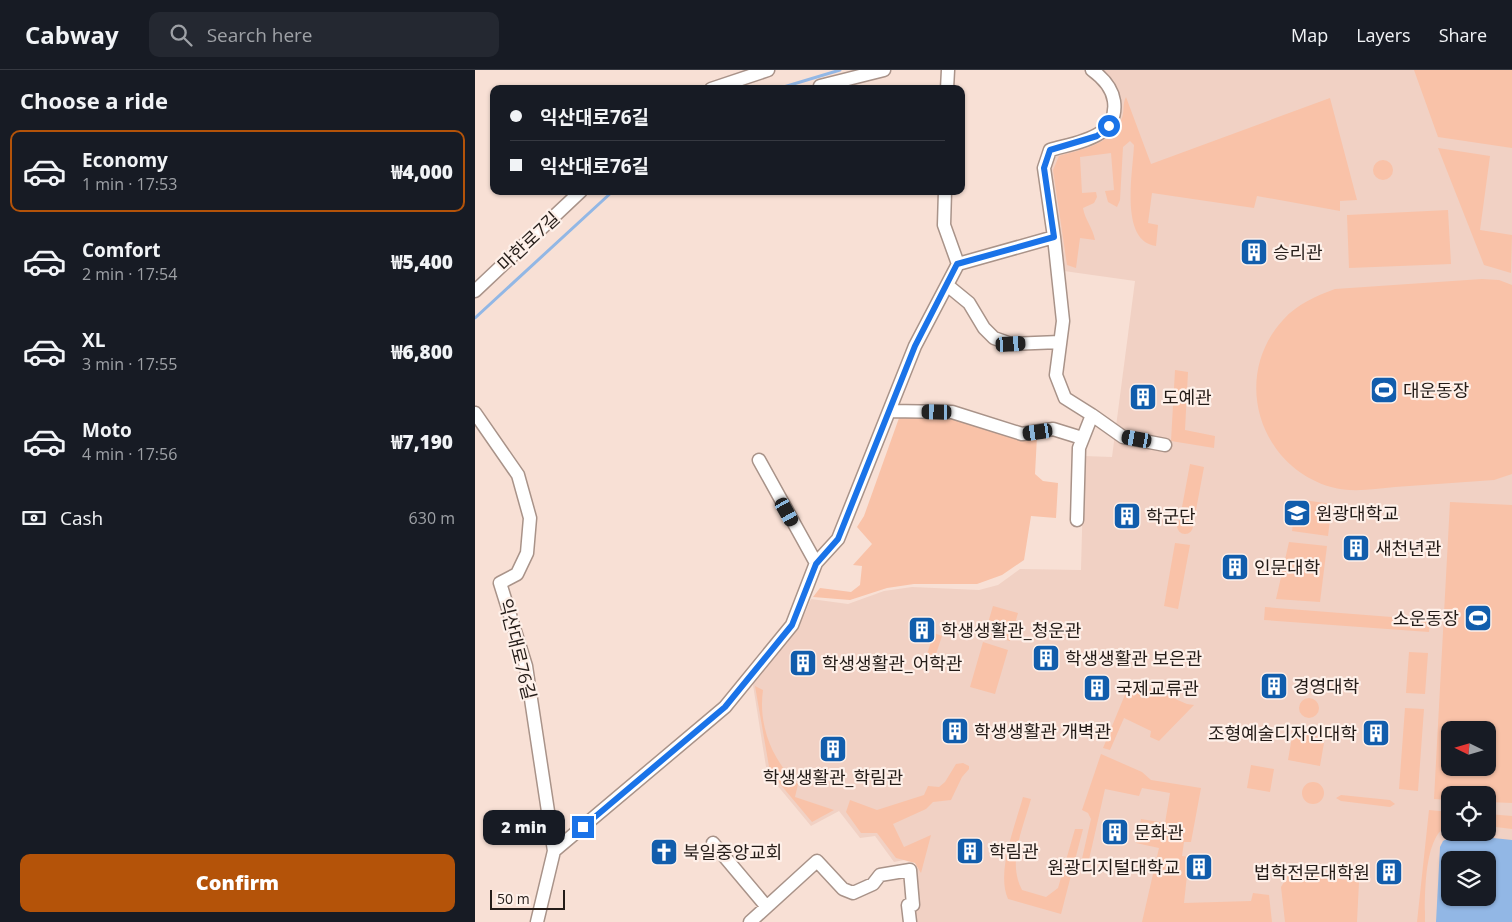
<!DOCTYPE html>
<html lang="en">
<head>
<meta charset="utf-8">
<style>
  body { margin:0; font-family:"Open Sans","Noto Sans KR",sans-serif; background:#242831; color:#f1f3f6; height:100vh; display:flex; flex-direction:column; font-size:19px; white-space:nowrap }
  * { box-sizing:border-box; margin:0 }
  p { font-size:16px; color:#9ea1a6 }
  .icon { flex:none; width:28px; height:28px; fill:none; stroke:currentColor; stroke-width:2; stroke-linecap:round; stroke-linejoin:round }
  .map { position:relative; flex:1; overflow:hidden }
  .details { display:flex; flex-direction:column; background:#171b24; width:475px }
  .details>* { flex:none }
  .top-card { position:absolute; left:15px; top:15px; width:475px; height:110px; border-radius:10px; box-shadow:0 1px 4px #0004; display:grid; align-content:center; height:110px; padding:0 20px; background:#171b24 }
  .needle { width:32px; rotate:275deg }
  .controls { position:absolute; left:966px; top:651px; display:grid; gap:10px }
  .controls a { display:grid; place-items:center; width:55px; height:55px; border-radius:10px; background:#171b24; box-shadow:0 1px 4px #0004; font-size:25px }
  .scale { position:absolute; left:15px; bottom:12px; width:75px; box-sizing:border-box; padding-left:5px; border:2px solid #241c18; border-top:0; font-size:14px; line-height:18px; white-space:nowrap; color:#241c18; -webkit-text-stroke:4px #fef0e9; paint-order:stroke }
  .end { position:absolute; width:22px; height:22px; margin:-11px; border:6px solid #1a73e8; background:#fff; box-shadow:0 0 0 2px #fff }
  .from { border-radius:50% }
  .bubble { position:absolute; height:35px; border-radius:10px; background:#171b24; box-shadow:0 1px 4px #0004; font-size:16px; font-weight:800; line-height:35px; text-align:center }
  .car { position:absolute; width:15px; height:30px; margin:-15px -8px; border-radius:6px; box-shadow:0 0 4px 1px #0007; background:linear-gradient(#222 24%,#8ab4d8 0 40%,#222 0 76%,#8ab4d8 0 86%,#222 0) }
  .top-card b { display:flex; align-items:center; gap:18px; height:48px; font-size:19px }
  .top-card b+b { border-top:1px solid #363941 }
  .top-card i { width:12px; height:12px; background:#f1f3f6 }
  ul { padding:0; list-style:none }
  li { display:flex; align-items:center; gap:15px; height:82px; margin:0 10px 8px; padding:0 10px; border:2px solid transparent; border-radius:10px }
  li div { flex:1 }
  li b { display:block; font-size:19px }
  li em { font-style:normal; font-weight:800 }
  li.on { border-color:#b45309 }
  li>.icon { width:45px; height:45px; stroke-width:1.5 }
  h2 { padding:0 20px; font-size:22px; line-height:60px }
  .pay { display:flex; align-items:center; gap:12px; height:55px; padding:0 20px; font-size:19px }
  .pay p { margin-inline-start:auto }
  .button { display:flex; gap:10px; margin-top:auto; padding:10px 20px }
  .button a { flex:1; height:58px; border-radius:10px; background:#b45309; color:#fff; font-size:20px; font-weight:800; line-height:58px; text-align:center }
  header { display:flex; align-items:center; gap:30px; box-sizing:border-box; height:70px; padding:0 25px; background:#171b24; border-bottom:1px solid #363941 }
  header strong { font-size:24px }
  nav { display:flex; gap:28px; margin-inline-start:auto; font-size:18px }
  .search { width:350px; height:45px; background:#242831; display:flex; align-items:center; gap:12px; box-sizing:border-box; padding:0 18px; border-radius:10px; color:#9ea1a6; font-size:19px }
  main { display:flex; flex:1; min-height:0 }
  .map>svg:first-child { display:block }
  .built { fill:#f1d1c4; fill-rule:evenodd }
  .green { fill:#f9c2a8; fill-rule:evenodd }
  .water { fill:#92b7e5; fill-rule:evenodd }
  .lines { fill:none; stroke-linecap:round; stroke-linejoin:round }
  .stream { stroke:#92b7e5; stroke-width:3 }
  .minor-casing { stroke:#a99389; stroke-width:15 }
  .minor { stroke:#fff; stroke-width:12 }
  .route { stroke:#1a73e8; stroke-width:6 }
  .labels { text-anchor:middle; dominant-baseline:central; stroke-width:4.5; stroke-linejoin:round; paint-order:stroke }
  .street-label { font-size:18px; fill:#241c18; stroke:#fef0e9 }
  .poi-label { font-size:18px; fill:#241c18; stroke:#fef0e9; text-anchor:start }
</style>
</head>
<body>
<header>
<strong>Cabway</strong>
<div class="search"><svg class="icon" aria-label="search" viewBox="0 0 24 24"><circle cx="10" cy="10" r="6"/><path d="M15 15l6 6"/></svg>Search here</div>
<nav><a>Map</a><a>Layers</a><a>Share</a></nav>
</header>
<main>
<section class="details">
<h2>Choose a ride</h2>
<ul>
<li class="on"><svg class="icon" aria-label="car" viewBox="0 0 24 24"><path d="M5 17H2v-5l4-1 3-4h7l3 4 3 1v5h-3M9 17h6M6 11h13"/><circle cx="7" cy="17" r="2"/><circle cx="17" cy="17" r="2"/></svg><div><b>Economy</b><p>1 min · 17:53</p></div><em>₩4,000</em></li>
<li><svg class="icon" aria-label="car" viewBox="0 0 24 24"><path d="M5 17H2v-5l4-1 3-4h7l3 4 3 1v5h-3M9 17h6M6 11h13"/><circle cx="7" cy="17" r="2"/><circle cx="17" cy="17" r="2"/></svg><div><b>Comfort</b><p>2 min · 17:54</p></div><em>₩5,400</em></li>
<li><svg class="icon" aria-label="car" viewBox="0 0 24 24"><path d="M5 17H2v-5l4-1 3-4h7l3 4 3 1v5h-3M9 17h6M6 11h13"/><circle cx="7" cy="17" r="2"/><circle cx="17" cy="17" r="2"/></svg><div><b>XL</b><p>3 min · 17:55</p></div><em>₩6,800</em></li>
<li><svg class="icon" aria-label="car" viewBox="0 0 24 24"><path d="M5 17H2v-5l4-1 3-4h7l3 4 3 1v5h-3M9 17h6M6 11h13"/><circle cx="7" cy="17" r="2"/><circle cx="17" cy="17" r="2"/></svg><div><b>Moto</b><p>4 min · 17:56</p></div><em>₩7,190</em></li>
</ul>
<div class="pay"><svg class="icon" aria-label="cash" viewBox="0 0 24 24"><path d="M3 7h18v10H3z"/><circle cx="12" cy="12" r="2"/></svg>Cash<p>630 m</p></div>
<div class="button"><a>Confirm</a></div>
</section>
<div class="map">
<svg width="1037" height="852" viewBox="0 0 1037 852">
  <rect width="100%" height="100%" fill="#f8e0d5"/>
  <path class="built" d="M 622,0 L 1037,0 L 1037,852 L 437,852 L 436,838 L 443,836 L 440,788 L 419,792 L 400,766 L 385,768 L 364,741 L 336,756 L 292,703 L 278,615 L 317,555 L 329,545 L 336,529 L 373,534 L 409,521 L 437,517 L 504,520 L 523,515 L 545,499 L 606,500 L 609,386 L 637,387 L 660,211 L 589,201 L 574,98 L 579,84 L 625,70 L 643,45 ZM 975,660 L 1012,660 L 1012,698 L 975,698 ZM 975,725 L 1012,725 L 1012,762 L 975,762 ZM 975,790 L 1012,790 L 1012,828 L 975,828 Z"/>
  <path class="green" d="M 939,0 L 1037,0 L 1037,78 L 963,67 Z
    M 651,27 L 676,94 L 855,28 L 882,130 L 865,131 L 865,141 L 782,126 L 779,138 L 677,123 L 673,153 L 683,155 L 681,176 C 644,171 658,102 659,75 L 655,71 L 648,77 L 645,130 L 642,137 L 633,132 L 630,121 L 639,120 L 636,83 L 605,87 L 607,123 L 621,122 L 622,127 L 619,133 L 608,138 C 610,150 618,158 620,170 L 605,168 L 601,198 L 592,195 L 578,100 L 584,86 C 610,78 633,76 646,50 C 650,43 647,34 651,27 Z
    M 963,78 L 1015,86 L 1005,160 L 1037,165 L 1036,203 L 1009,195 Z
    M898 100a10 10 0 1 1 20 0a10 10 0 1 1-20 0Z
    M 973,140 L 976,194 L 874,198 L 872,145 Z
    M 1007,209 L 1024,210 L 1037,215 L 1037,404 L 1019,410 C 986,412 953,415 920,417 C 899,419 877,423 856,417 C 784,396 756,307 808,250 C 822,234 841,226 860,219 Z
    M 700,300 L 713,302 L 710,360 L 740,366 L 739,378 L 696,371 Z
    M 475,346 L 562,366 L 560,404 L 568,411 L 583,413 L 581,448 L 556,446 L 549,490 L 527,505 L 502,514 L 439,514 L 412,518 L 375,530 L 338,527 L 345,518 L 376,522 L 385,515 L 387,496 L 378,495 L 397,474 L 382,457 L 389,446 L 424,348 Z
    M 715,394 L 729,397 L 721,440 L 707,437 Z
    M 821,429 L 857,434 L 853,466 L 817,461 Z
    M 975,432 L 1037,435 L 1037,733 L 1013,732 L 1012,725 L 975,725 L 975,730 L 959,729 ZM 975,660 L 1012,660 L 1012,698 L 975,698 Z
    M702 456a8 8 0 1 1 16 0a8 8 0 1 1-16 0Z
    M 814,472 L 852,476 L 845,532 L 801,529 Z
    M 700,473 L 715,475 L 703,539 L 689,536 Z
    M 518,536 L 543,543 L 535,571 L 510,563 Z
    M 790,537 L 955,550 L 954,562 L 789,550 Z
    M 459,563 L 467,566 L 457,596 L 449,593 Z
    M 508,572 L 533,580 L 520,624 L 495,617 Z
    M 934,582 L 953,583 L 950,624 L 931,623 Z
    M 656,610 L 712,634 L 719,635 L 684,671 L 675,667 L 676,661 L 649,648 L 635,680 L 628,678 Z
    M 280,616 L 288,620 C 283,655 297,691 323,714 L 320,727 L 359,740 L 337,752 L 295,702 Z
    M824 638a10 10 0 1 1 20 0a10 10 0 1 1-20 0Z
    M 930,638 L 949,639 L 943,721 L 924,719 Z
    M 818,661 L 850,667 L 845,696 L 813,690 Z
    M 626,684 L 667,702 L 676,710 L 726,718 L 716,772 L 709,772 L 707,786 L 714,787 L 709,833 L 776,831 L 778,823 L 794,825 L 797,852 L 667,852 L 684,778 L 661,773 L 666,749 L 690,753 L 695,723 L 667,718 L 664,726 L 630,719 L 613,794 L 606,793 L 616,749 L 613,743 L 607,740 Z
    M 488,693 L 494,696 L 494,699 L 487,707 L 476,730 L 458,732 L 451,739 L 418,754 L 429,777 L 456,765 L 446,803 L 440,793 L 421,788 L 402,763 L 386,763 L 371,742 L 375,730 L 402,740 L 449,725 L 453,716 L 464,717 L 470,712 L 481,694 Z
    M 776,695 L 799,699 L 795,722 L 772,718 Z
    M827 723a11 11 0 1 1 22 0a11 11 0 1 1-22 0Z
    M 866,725 L 915,730 L 920,734 L 915,737 L 866,731 L 861,728 Z
    M 548,727 L 556,729 C 548,758 532,792 547,820 L 571,827 L 583,818 L 600,759 L 608,759 L 586,844 L 533,829 C 521,802 540,756 548,727 Z
    M 954,740 L 975,742 L 975,755 C 948,762 950,829 950,852 L 942,852 Z
    M 1013,744 L 1037,746 L 1037,759 L 1013,756 Z
    M 815,802 L 884,812 L 882,852 L 810,852 L 806,817 Z"/>
  <path class="water" d="M 981,764 L 1037,770 L 1037,852 L 961,852 L 965,777 L 968,771 ZM 975,790 L 1012,790 L 1012,828 L 975,828 Z"/>
  <g class="lines">
    <path class="stream" d="M 302,19 L 365,0
      M 0,248 L 138,121"/>
    <g class="minor-casing">
      <path id="minor" d="M 345,16 L 409,0
        M 236,19 L 293,0
        M 472,19 L 473,0
        M 470,121 L 469,155 L 483,194
        M 472,215 L 494,233 L 509,258 L 519,268 L 536,274 L 585,272
        M 0,221 L 106,121
        M 415,341 L 477,342 L 547,364 L 578,359 L 607,368
        M 0,343 L 43,405 L 55,448 L 52,483 L 42,504 L 25,513 L 51,596 L 79,781
        M 617,345 L 648,367 L 690,375
        M 284,390 L 341,493
        M 602,450 L 604,378 L 617,345 L 590,328 L 581,305 L 588,251 L 579,167 L 569,98 L 575,80 C 602,72 644,68 639,31 C 637,17 628,8 617,0
        M 238,773 L 291,836
        M 62,852 L 79,781 L 250,637 L 317,555 L 341,493 L 363,469 L 440,276 L 483,194 L 579,167
        M 275,852 L 342,791 L 368,819 L 378,823 L 398,814 L 405,805 L 435,800 L 438,835 L 433,835 L 435,852"/>
    </g>
    <use href="#minor" class="minor"/>
  </g>
  <g class="lines">
    <path class="route" d="M 108,757 L 250,637 L 317,555 L 341,494 L 363,469 L 440,276 L 482,194 L 579,167 L 569,98 L 575,80 L 622,66 L 634,56"/>
  </g>
  <defs>
    <g id="building-square" transform="scale(1.4375)"><rect x="-9" y="-9" width="18" height="18" rx="4" fill="#115dac" stroke="#fef0e9"/><path d="M-4-6H4V6H1V3H-1V6H-4ZM-2.5-4.3h1.7v1.8h-1.7ZM.8-4.3h1.7v1.8H.8ZM-2.5-1h1.7V.8h-1.7ZM.8-1h1.7V.8H.8Z" fill="#fff"/></g>
    <g id="stadium-square" transform="scale(1.4375)"><rect x="-9" y="-9" width="18" height="18" rx="4" fill="#115dac" stroke="#fef0e9"/><path d="M0-5a6.5 5 0 1 0 0 10a6.5 5 0 1 0 0-10ZM-3.5-1.8h7v3.6h-7Z" fill="#fff"/></g>
    <g id="university-square" transform="scale(1.4375)"><rect x="-9" y="-9" width="18" height="18" rx="4" fill="#115dac" stroke="#fef0e9"/><path d="M0-5L7-2L0 1L-7-2ZM-4 1L0 2.5L4 1V4Q0 6-4 4Z" fill="#fff"/></g>
    <g id="church-square" transform="scale(1.4375)"><rect x="-9" y="-9" width="18" height="18" rx="4" fill="#115dac" stroke="#fef0e9"/><path d="M-1.2-6h2.4v3.5h3.3v2.4h-3.3V6h-2.4V-.1h-3.3v-2.4h3.3Z" fill="#fff"/></g>
  </defs>
  <g fill-rule="evenodd">
    <use href="#building-square" x="779" y="182"/>
    <use href="#stadium-square" x="909" y="320"/>
    <use href="#building-square" x="668" y="327"/>
    <use href="#university-square" x="822" y="443"/>
    <use href="#building-square" x="652" y="446"/>
    <use href="#building-square" x="881" y="478"/>
    <use href="#building-square" x="760" y="497"/>
    <use href="#stadium-square" x="1003" y="548"/>
    <use href="#building-square" x="447" y="560"/>
    <use href="#building-square" x="571" y="588"/>
    <use href="#building-square" x="328" y="593"/>
    <use href="#building-square" x="799" y="616"/>
    <use href="#building-square" x="622" y="618"/>
    <use href="#building-square" x="480" y="661"/>
    <use href="#building-square" x="901" y="663"/>
    <use href="#building-square" x="358" y="679"/>
    <use href="#building-square" x="640" y="762"/>
    <use href="#building-square" x="495" y="781"/>
    <use href="#church-square" x="189" y="782"/>
    <use href="#building-square" x="724" y="797"/>
    <use href="#building-square" x="914" y="802"/>
  </g>
  <g class="labels">
    <g class="street-label">
      <text transform="translate(53 171) rotate(-43)">마한로7길</text>
      <text transform="translate(43 579) rotate(76)">익산대로76길</text>
    </g>
    <g class="poi-label">
      <text x="798" y="182">승리관</text>
      <text x="928" y="320">대운동장</text>
      <text x="687" y="327">도예관</text>
      <text x="841" y="443">원광대학교</text>
      <text x="671" y="446">학군단</text>
      <text x="900" y="478">새천년관</text>
      <text x="779" y="497">인문대학</text>
      <text x="984" y="548" text-anchor="end">소운동장</text>
      <text x="466" y="560">학생생활관_청운관</text>
      <text x="590" y="588">학생생활관 보은관</text>
      <text x="347" y="593">학생생활관_어학관</text>
      <text x="818" y="616">경영대학</text>
      <text x="641" y="618">국제교류관</text>
      <text x="499" y="661">학생생활관 개벽관</text>
      <text x="882" y="663" text-anchor="end">조형예술디자인대학</text>
      <text x="358" y="707" text-anchor="middle">학생생활관_학림관</text>
      <text x="659" y="762">문화관</text>
      <text x="514" y="781">학림관</text>
      <text x="208" y="782">북일중앙교회</text>
      <text x="705" y="797" text-anchor="end">원광디지털대학교</text>
      <text x="895" y="802" text-anchor="end">법학전문대학원</text>
    </g>
  </g>
</svg>
<div class="controls">
<a><svg class="needle" viewBox="-14 -14 28 28"><path d="M0-13l5 13h-10z" fill="#e53935"/><path d="M0 13l5-13h-10z" fill="#9ea1a6"/></svg></a>
<a><svg class="icon" aria-label="locate" viewBox="0 0 24 24"><circle cx="12" cy="12" r="6"/><path d="M12 2v4M12 18v4M2 12h4M18 12h4"/></svg></a>
<a><svg class="icon" aria-label="layers" viewBox="0 0 24 24"><path d="M12 4l9 5-9 5-9-5zM3 14l9 5 9-5"/></svg></a>
</div>
<div class="scale">50 m</div>
<i class="end from" style="left:634px;top:56px"></i>
<i class="end" style="left:108px;top:757px"></i>
<div class="bubble" style="left:8px;top:740px;width:82px">2 min</div>
<i class="car" style="left:536px;top:274px;rotate:87deg"></i>
<i class="car" style="left:462px;top:342px;rotate:271deg"></i>
<i class="car" style="left:563px;top:362px;rotate:262deg"></i>
<i class="car" style="left:662px;top:369px;rotate:280deg"></i>
<i class="car" style="left:312px;top:442px;rotate:151deg"></i>
<div class="top-card">
<b><i class="from"></i>익산대로76길</b>
<b><i></i>익산대로76길</b>
</div>
</div>
</main>
</body>
</html>
